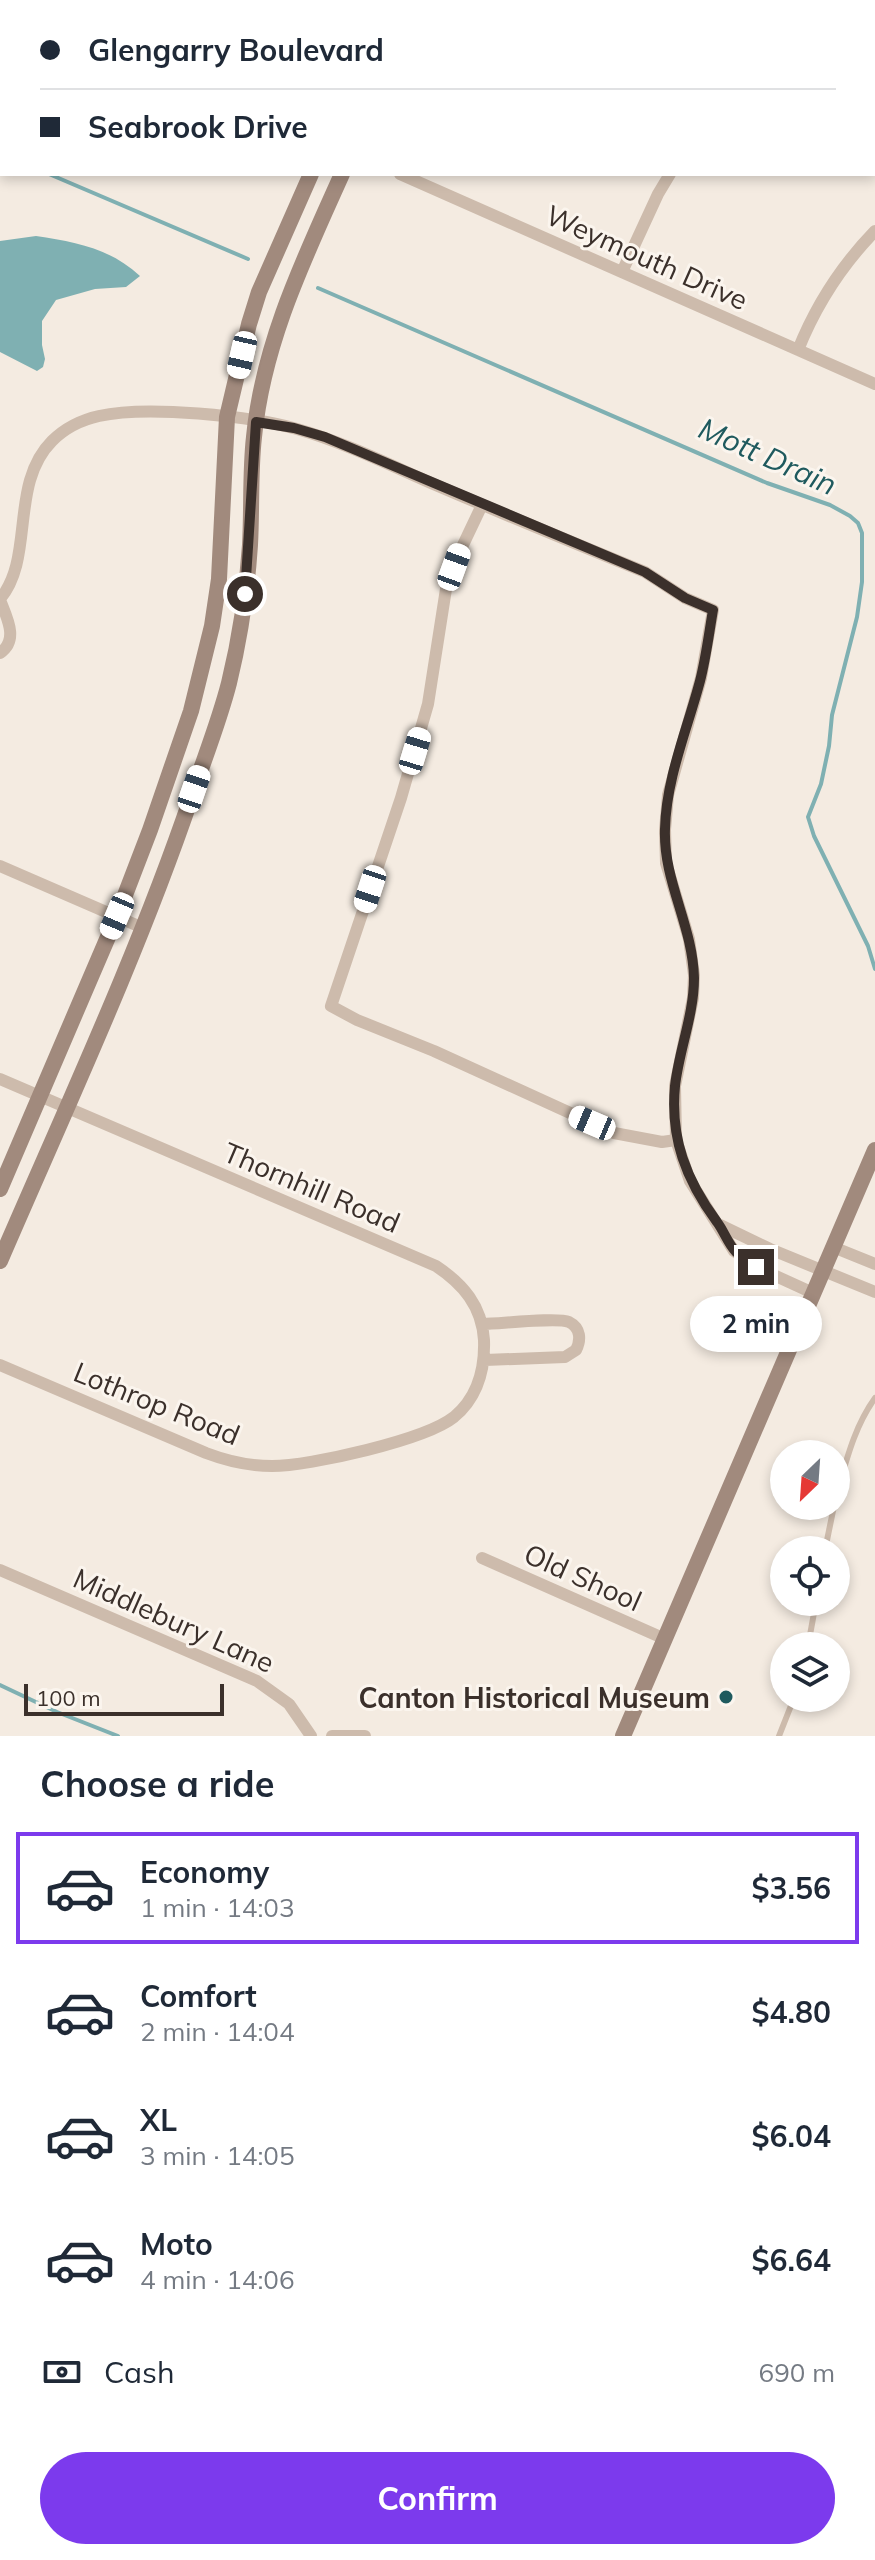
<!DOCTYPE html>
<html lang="en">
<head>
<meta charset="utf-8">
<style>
  body { margin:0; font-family:Mulish,sans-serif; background:#f2f2f3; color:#1f2937; height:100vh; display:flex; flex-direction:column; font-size:30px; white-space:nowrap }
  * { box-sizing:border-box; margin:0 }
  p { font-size:26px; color:#747a83 }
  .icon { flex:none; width:44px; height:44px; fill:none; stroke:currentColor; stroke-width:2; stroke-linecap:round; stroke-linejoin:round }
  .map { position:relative; height:1736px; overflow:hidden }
  .sheet { display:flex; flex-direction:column; background:#fff; flex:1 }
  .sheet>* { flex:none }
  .top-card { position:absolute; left:0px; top:0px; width:876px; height:176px; box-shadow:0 4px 12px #0003; display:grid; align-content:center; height:176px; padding:0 40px; background:#fff }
  .needle { width:52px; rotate:205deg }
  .buttons { position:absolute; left:770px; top:1440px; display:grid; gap:16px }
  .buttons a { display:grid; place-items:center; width:80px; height:80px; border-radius:50%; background:#fff; box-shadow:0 4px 12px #0003; font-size:40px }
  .scale { position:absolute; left:24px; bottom:20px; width:200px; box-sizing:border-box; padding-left:8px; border:4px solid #3b302b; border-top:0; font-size:22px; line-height:28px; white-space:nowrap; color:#3b302b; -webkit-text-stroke:6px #fbf5ee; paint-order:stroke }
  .end { position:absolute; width:36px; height:36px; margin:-18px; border:10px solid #3b302b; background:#fff; box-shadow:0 0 0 4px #fff }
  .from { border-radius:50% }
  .bubble { position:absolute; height:56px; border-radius:28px; background:#fff; box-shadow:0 4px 12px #0003; font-size:26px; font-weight:700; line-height:56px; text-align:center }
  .car { position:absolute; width:24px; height:48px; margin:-24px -12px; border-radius:10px; box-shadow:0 0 6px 2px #0007; background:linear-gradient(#fff 24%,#345 0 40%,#fff 0 76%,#345 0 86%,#fff 0) }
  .top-card b { display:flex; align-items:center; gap:28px; height:76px; font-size:30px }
  .top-card b+b { border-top:2px solid #e0e1e3 }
  .top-card i { width:20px; height:20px; background:#1f2937 }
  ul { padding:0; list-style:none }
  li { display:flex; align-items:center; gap:24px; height:112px; margin:0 16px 12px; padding:0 24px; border:4px solid transparent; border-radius:0px }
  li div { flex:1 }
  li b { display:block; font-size:30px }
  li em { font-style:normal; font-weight:700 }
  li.active { border-color:#7c3aed }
  li>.icon { width:72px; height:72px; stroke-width:1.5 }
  h2 { padding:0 40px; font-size:36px; line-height:96px }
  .pay { display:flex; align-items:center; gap:20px; height:88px; padding:0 40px; font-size:30px }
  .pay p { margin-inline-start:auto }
  .action { display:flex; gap:16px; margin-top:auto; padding:16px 40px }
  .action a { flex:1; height:92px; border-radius:48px; background:#7c3aed; color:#fff; font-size:32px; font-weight:700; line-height:92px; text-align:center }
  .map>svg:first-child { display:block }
  .water { fill:#7fb0b2 }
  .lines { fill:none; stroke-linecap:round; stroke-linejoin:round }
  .stream { stroke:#7fb0b2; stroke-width:4 }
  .lane { stroke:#cdbbac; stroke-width:6 }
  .street { stroke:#cdbbac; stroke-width:12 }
  .secondary { stroke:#a18a7d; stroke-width:16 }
  .route { stroke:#3b302b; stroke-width:10 }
  .poi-dot { fill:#1f5a5e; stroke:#fbf5ee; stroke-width:3 }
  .labels { text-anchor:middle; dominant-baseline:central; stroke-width:6; stroke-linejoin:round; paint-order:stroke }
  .street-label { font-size:28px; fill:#3b302b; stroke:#fbf5ee }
  .poi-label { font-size:28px; font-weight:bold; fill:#3b302b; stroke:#fbf5ee; text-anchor:end }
  .water-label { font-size:30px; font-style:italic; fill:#1f5a5e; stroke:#fbf5ee }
</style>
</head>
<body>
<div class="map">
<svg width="875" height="1736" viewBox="0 0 875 1736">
  <rect width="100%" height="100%" fill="#f4ebe1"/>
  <path class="water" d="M 36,236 C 75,242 110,248 140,276 L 126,287 L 95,289 L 56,300 L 42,321 L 42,345 L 45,359 L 43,367 L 37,371 L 0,352 L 0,241 Z"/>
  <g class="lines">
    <path class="stream" d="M 0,153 L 2,154
      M 49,174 L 248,259
      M 318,288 L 767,483 L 830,505 L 850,516 L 858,523 L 862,533 L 862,582 L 857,617 L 832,715 L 829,746 L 821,784 L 808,817 L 814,836 L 868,946 L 875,969
      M 0,1685 L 57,1712 L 118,1736"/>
    <path class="lane" d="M 836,1496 C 846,1462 854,1427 875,1398
      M 825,1550 L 834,1506
      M 808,1646 L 816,1602
      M 779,1736 L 794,1698"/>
    <path class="street" d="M 164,2 L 165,0
      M 400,174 L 875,384
      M 622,272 L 658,194 L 670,174
      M 798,350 C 816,305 841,266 875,231
      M 482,505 L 463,545 L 446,589 L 428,704 L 401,798 L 331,1006 L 357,1020 L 434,1051 L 614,1133 L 662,1142 L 676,1140
      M 0,599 C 35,558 9,484 52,441 C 65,428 81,420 99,416 C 147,405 250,416 297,429 C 346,443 392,466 438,486 C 506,515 576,544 645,572 L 685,598 L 713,610 L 701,678 L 668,795 L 665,830 L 666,863 L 689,939 L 694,975 L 693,998 L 675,1086 L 676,1140 L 690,1181 L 734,1251 L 756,1267 L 813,1293
      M 0,600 C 7,618 19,640 0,653
      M 0,866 L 143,928
      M 0,1079 L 436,1266 C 463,1284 482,1306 484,1340 C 485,1369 478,1397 454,1417 C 425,1440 310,1466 272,1466 C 249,1466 227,1461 206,1453 L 0,1365
      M 720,1225 L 770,1249 L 875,1292
      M 833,1247 L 875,1264
      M 483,1324 C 499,1324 557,1317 569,1322 C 581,1328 581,1340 576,1350 L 565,1357 L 485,1360
      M 482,1558 L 665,1639
      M 0,1570 L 257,1681 L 289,1704 L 311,1736
      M 332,1736 L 365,1736"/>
    <path class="secondary" d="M 669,0 L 673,2
      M 386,2 L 387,0
      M 418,2 L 418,0
      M 874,91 L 875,91
      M 0,1189 L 117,916 L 150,830 L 191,711 L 212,626 L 219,579 L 227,417 L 249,324 L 259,292 L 311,174
      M 0,1261 C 66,1108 137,956 191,798 C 204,759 219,722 229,683 C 240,638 247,591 250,545 C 252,509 250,472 254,437 C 263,343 304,259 342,174
      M 623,1736 L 875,1150"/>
  </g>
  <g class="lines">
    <path class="route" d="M 245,594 L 256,422 L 294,428 L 325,437 L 645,572 L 685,598 L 713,610 C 709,633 706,658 700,681 C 687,730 666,779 665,829 C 663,881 693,926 694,978 C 694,1015 679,1050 675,1086 C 670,1138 686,1180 717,1222 C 724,1231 728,1244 736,1252 C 742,1258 749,1262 756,1267"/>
  </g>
  <circle class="poi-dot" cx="726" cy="1697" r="8"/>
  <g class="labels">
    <g class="street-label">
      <text transform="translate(647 257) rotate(24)">Weymouth Drive</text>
      <text transform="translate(312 1187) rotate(23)">Thornhill Road</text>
      <text transform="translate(157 1403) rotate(22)">Lothrop Road</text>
      <text transform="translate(583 1577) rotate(24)">Old Shool</text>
      <text transform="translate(174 1620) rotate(24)">Middlebury Lane</text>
    </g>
    <g class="poi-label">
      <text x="710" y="1697">Canton Historical Museum</text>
    </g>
    <g class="water-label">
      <text transform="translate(768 456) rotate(24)">Mott Drain</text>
    </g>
  </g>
</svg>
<div class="buttons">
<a><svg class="needle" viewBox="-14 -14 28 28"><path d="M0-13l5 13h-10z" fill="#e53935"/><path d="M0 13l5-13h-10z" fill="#747a83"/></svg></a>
<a><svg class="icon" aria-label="locate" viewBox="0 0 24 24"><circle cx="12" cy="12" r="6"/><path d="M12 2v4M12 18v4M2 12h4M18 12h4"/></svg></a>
<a><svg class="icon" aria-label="layers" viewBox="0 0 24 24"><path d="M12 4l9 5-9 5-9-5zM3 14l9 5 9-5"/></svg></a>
</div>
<div class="scale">100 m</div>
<i class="end from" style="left:245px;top:594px"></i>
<i class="end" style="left:756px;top:1267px"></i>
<div class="bubble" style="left:690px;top:1296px;width:132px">2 min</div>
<i class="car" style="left:242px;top:355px;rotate:193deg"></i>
<i class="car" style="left:454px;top:567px;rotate:20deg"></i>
<i class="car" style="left:415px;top:751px;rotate:17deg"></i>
<i class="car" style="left:194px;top:789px;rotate:19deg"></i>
<i class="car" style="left:370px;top:889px;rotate:198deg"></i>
<i class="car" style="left:117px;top:916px;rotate:203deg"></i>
<i class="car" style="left:592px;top:1123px;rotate:293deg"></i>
<div class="top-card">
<b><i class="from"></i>Glengarry Boulevard</b>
<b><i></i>Seabrook Drive</b>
</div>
</div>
<section class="sheet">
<h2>Choose a ride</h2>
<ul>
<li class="active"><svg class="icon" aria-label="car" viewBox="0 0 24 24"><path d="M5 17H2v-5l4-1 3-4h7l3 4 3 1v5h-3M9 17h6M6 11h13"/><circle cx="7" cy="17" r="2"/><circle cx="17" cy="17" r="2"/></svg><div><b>Economy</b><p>1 min · 14:03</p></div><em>$3.56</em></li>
<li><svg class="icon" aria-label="car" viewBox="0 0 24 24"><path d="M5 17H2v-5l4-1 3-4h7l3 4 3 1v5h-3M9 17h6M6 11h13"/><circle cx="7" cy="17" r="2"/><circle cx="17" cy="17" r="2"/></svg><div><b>Comfort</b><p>2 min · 14:04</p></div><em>$4.80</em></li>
<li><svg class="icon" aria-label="car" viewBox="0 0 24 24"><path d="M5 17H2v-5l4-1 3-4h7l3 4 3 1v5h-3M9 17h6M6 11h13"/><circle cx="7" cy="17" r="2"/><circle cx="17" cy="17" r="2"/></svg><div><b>XL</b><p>3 min · 14:05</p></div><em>$6.04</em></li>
<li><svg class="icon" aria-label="car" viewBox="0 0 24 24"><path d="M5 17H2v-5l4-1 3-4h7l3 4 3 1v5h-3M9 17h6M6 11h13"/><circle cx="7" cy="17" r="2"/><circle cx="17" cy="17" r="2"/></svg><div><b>Moto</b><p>4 min · 14:06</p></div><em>$6.64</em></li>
</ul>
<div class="pay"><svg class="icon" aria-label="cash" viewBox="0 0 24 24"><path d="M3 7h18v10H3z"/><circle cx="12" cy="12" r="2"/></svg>Cash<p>690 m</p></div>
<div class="action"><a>Confirm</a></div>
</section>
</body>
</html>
